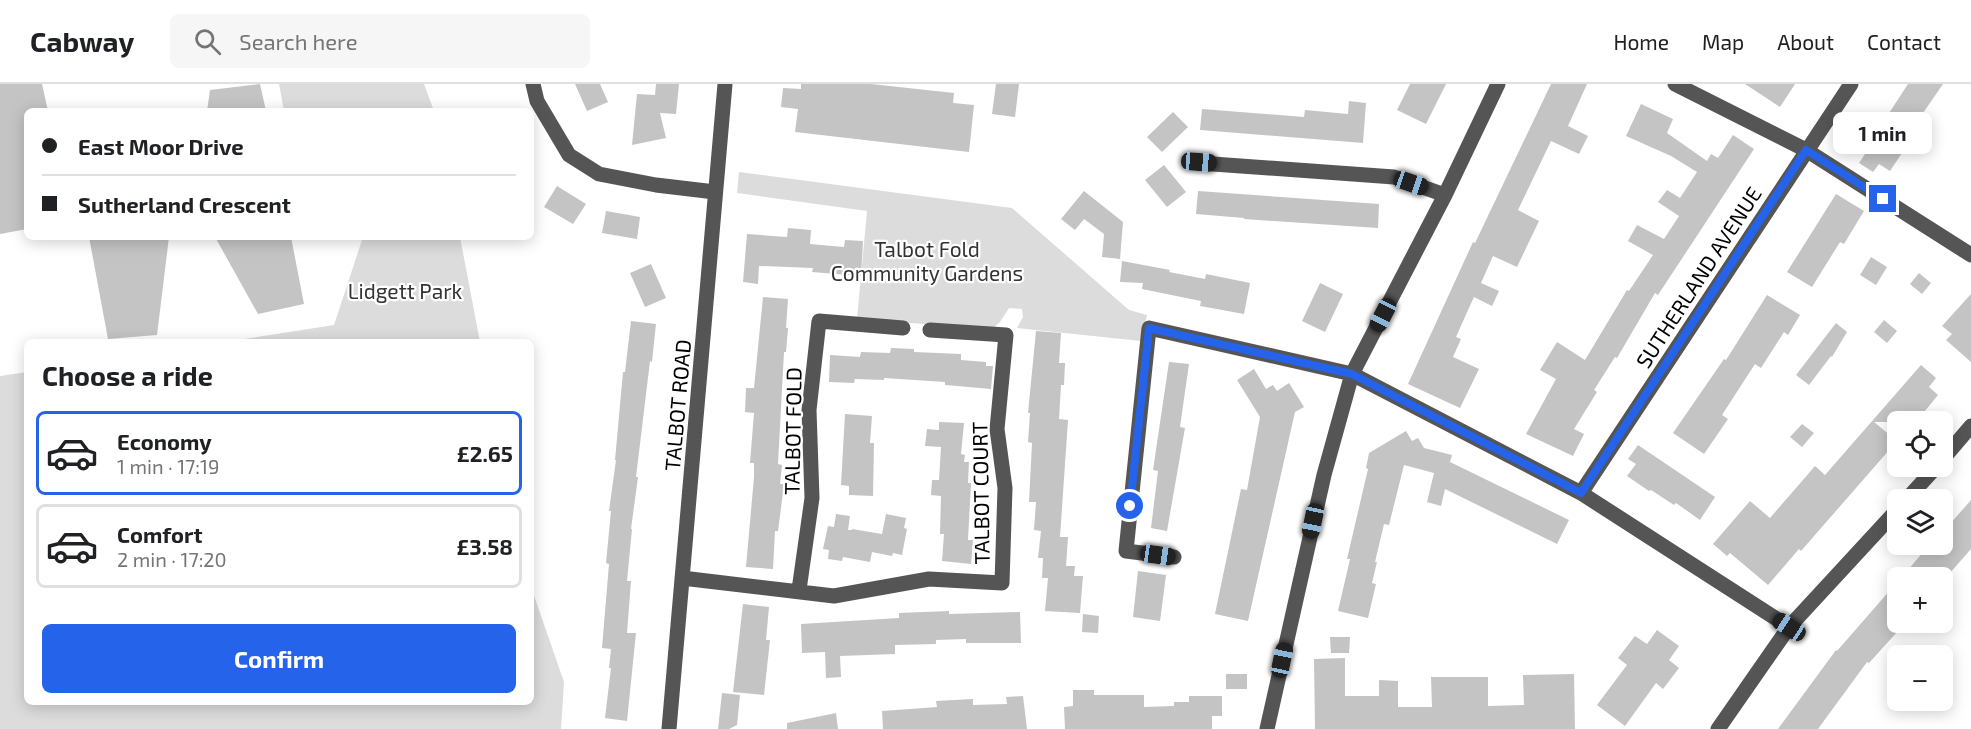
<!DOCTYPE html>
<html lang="en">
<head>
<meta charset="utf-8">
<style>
  body { margin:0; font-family:"Exo 2",sans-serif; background:#f6f6f6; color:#202124; height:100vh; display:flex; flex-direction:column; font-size:22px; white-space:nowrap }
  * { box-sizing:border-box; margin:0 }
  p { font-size:20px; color:#757577 }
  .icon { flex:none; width:33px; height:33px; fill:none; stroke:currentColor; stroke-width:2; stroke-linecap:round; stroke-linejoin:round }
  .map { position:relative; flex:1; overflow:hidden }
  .sheet { position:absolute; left:24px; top:255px; width:510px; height:366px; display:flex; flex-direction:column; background:#fff; border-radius:9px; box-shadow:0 3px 15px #0003 }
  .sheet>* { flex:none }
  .top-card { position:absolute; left:24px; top:24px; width:510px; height:132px; border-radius:9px; box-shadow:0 3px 15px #0003; display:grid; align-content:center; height:132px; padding:0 18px; background:#fff }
  .controls { position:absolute; left:1887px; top:327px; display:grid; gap:12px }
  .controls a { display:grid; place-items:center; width:66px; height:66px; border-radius:9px; background:#fff; box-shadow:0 3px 15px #0003; font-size:30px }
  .end { position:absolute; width:27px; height:27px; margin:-14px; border:8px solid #2563eb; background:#fff; box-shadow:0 0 0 3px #fff }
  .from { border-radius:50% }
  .bubble { position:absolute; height:42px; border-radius:9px; background:#fff; box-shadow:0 3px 15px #0003; font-size:20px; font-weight:700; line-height:42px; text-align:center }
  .car { position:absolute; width:18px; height:36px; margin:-18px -9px; border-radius:8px; box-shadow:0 0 4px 2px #0007; background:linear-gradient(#222 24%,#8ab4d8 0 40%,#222 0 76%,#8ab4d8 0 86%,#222 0) }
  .top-card b { display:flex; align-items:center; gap:21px; height:57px; font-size:22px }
  .top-card b+b { border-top:2px solid #e0e0e0 }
  .top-card i { width:15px; height:15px; background:#202124 }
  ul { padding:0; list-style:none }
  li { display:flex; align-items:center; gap:18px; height:84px; margin:0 12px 9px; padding:0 6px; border:3px solid #e0e0e0; border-radius:9px }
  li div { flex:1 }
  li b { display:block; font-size:22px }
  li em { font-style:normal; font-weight:700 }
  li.current { border-color:#2563eb }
  li>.icon { width:54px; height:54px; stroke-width:1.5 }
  h2 { padding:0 18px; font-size:27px; line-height:72px }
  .action { display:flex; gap:12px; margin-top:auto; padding:12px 18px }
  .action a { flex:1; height:69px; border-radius:9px; background:#2563eb; color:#fff; font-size:24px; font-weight:700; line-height:69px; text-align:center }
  header { display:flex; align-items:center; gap:36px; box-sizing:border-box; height:84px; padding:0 30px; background:#fff; border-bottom:2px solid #e0e0e0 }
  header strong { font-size:28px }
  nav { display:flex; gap:33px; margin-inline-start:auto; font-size:21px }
  .search { width:420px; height:54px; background:#f6f6f6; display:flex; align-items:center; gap:15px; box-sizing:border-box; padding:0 21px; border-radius:9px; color:#757577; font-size:22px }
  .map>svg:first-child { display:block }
  .green { fill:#dcdcdc }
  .building { fill:#c4c4c4 }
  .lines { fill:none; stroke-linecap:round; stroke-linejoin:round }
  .minor { stroke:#555; stroke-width:15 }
  .route { stroke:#2563eb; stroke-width:8 }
  .labels { text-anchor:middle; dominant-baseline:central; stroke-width:4.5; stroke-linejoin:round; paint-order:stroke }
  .park-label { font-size:21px; fill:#333; stroke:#fff }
  .street-label { font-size:21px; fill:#000; stroke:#fff }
</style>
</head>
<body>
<header>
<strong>Cabway</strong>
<div class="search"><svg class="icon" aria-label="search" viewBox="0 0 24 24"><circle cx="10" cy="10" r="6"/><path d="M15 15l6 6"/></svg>Search here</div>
<nav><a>Home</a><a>Map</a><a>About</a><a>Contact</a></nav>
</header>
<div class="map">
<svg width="1971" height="645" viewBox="0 0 1971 645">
  <rect width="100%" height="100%" fill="#fff"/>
  <path class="green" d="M 279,0 L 424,0 L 434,27 L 284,27 Z
    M 739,88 L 1012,124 L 1129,226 L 1147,231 L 1141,257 L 1017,244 L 1023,233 L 1022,225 L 1009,224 L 1000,238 L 992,245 L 857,235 L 867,127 L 737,109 Z
    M 363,153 L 460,153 L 480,258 L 225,258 L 334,241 Z
    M 27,288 L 27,618 L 531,618 L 531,503 L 564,598 L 561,645 L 0,645 L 0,292 Z"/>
  <path class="building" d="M 0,0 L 42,0 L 48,27 L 27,27 L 27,145 L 0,150 Z
    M 260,0 L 266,27 L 207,27 L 210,6 Z
    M 575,0 L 600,0 L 608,18 L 587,27 Z
    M 656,0 L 679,0 L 676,30 L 660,29 L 666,54 L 632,61 L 637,10 L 655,11 Z
    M 801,0 L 871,0 L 954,9 L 953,19 L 974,21 L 969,68 L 795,48 L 798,25 L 781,23 L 783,4 L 801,5 Z
    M 996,0 L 1019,0 L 1015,33 L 992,30 Z
    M 1410,0 L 1446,0 L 1426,40 L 1397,26 Z
    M 1551,0 L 1587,0 L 1568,42 L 1588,52 L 1579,70 L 1551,57 L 1518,126 L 1539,137 L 1517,183 L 1493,172 L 1481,199 L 1499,207 L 1492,222 L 1474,213 L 1468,226 L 1456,253 L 1461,255 L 1453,273 L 1479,285 L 1460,324 L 1408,300 L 1473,158 L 1475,159 Z
    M 1745,0 L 1795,0 L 1780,23 Z
    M 1908,0 L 1943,0 L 1910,48 L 1914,51 L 1890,87 L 1879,80 L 1873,88 L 1859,79 L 1865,70 L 1863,69 Z
    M 1349,17 L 1366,19 L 1363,59 L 1200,46 L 1202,25 L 1304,33 L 1305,26 L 1348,30 Z
    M 1641,20 L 1673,35 L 1667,49 L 1707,77 L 1711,70 L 1718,74 L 1733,51 L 1754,65 L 1658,211 L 1655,209 L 1617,274 L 1615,273 L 1594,306 L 1597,308 L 1574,345 L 1584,350 L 1573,372 L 1526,350 L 1556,295 L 1540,286 L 1557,258 L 1585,276 L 1627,206 L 1629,207 L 1653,171 L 1628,157 L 1637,141 L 1664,155 L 1679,132 L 1658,118 L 1667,106 L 1680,114 L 1697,88 L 1671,72 L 1626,52 Z
    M 1173,28 L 1188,43 L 1162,68 L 1147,53 Z
    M 1164,81 L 1186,108 L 1167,123 L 1145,96 Z
    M 557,102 L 586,120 L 573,140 L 544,123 Z
    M 1084,107 L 1123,138 L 1120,175 L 1102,173 L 1104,150 L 1084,135 L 1075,146 L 1061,135 Z
    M 1198,107 L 1379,120 L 1378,144 L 1244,135 L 1244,134 L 1196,130 Z
    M 1836,110 L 1864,127 L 1844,160 L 1840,158 L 1812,203 L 1787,188 Z
    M 606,127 L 640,133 L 637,155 L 602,149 Z
    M 788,144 L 811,146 L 810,160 L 844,163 L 845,156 L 863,157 L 861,192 L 812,188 L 813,184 L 759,182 L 758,200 L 743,198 L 747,150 L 787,153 Z
    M 89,153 L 169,153 L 157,251 L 108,255 Z
    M 215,153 L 291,153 L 304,220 L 258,230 Z
    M 1871,173 L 1887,183 L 1876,201 L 1860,191 Z
    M 1122,177 L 1170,186 L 1169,188 L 1205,195 L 1206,190 L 1250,199 L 1244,230 L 1200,222 L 1201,217 L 1142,205 L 1143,199 L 1120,198 Z
    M 651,180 L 666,214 L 645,223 L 630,189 Z
    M 1919,189 L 1931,199 L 1922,210 L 1910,200 Z
    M 1320,199 L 1343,210 L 1325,248 L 1302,237 Z
    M 1971,210 L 1971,278 L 1946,256 L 1952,250 L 1942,242 Z
    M 1767,211 L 1800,231 L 1788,251 L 1784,248 L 1761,284 L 1755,280 L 1722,331 L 1728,335 L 1704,370 L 1673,349 L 1724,275 L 1726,276 Z
    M 763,213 L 788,215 L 786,244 L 788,244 L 786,268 L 784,268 L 778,380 L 782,381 L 780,400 L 784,400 L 778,447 L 775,447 L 773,485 L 746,483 L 754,393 L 754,379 L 750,379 L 754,329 L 745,328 L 746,304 L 754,304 Z
    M 1884,236 L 1897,247 L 1887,259 L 1874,248 Z
    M 631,237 L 656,240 L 652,278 L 650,277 L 636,393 L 638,393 L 631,445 L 632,445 L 627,497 L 631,497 L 627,549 L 636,549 L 627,637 L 605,634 L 611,584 L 609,584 L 611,565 L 602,564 L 609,480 L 606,479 L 611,427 L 609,427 L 616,376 L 615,376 L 623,288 L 625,288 Z
    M 1836,239 L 1847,248 L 1832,273 L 1831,272 L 1809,301 L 1796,291 Z
    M 1036,247 L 1061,249 L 1059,279 L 1065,279 L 1064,301 L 1061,301 L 1059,335 L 1068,336 L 1060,453 L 1068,453 L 1066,482 L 1075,482 L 1074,492 L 1083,492 L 1080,529 L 1045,527 L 1048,494 L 1042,494 L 1043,474 L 1038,474 L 1041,447 L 1034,446 L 1036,418 L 1029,418 L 1032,359 L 1028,358 L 1030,329 L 1028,329 Z
    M 891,264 L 914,265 L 914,268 L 961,270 L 961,276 L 986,278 L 986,282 L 993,282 L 991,305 L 945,301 L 945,298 L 884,294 L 884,296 L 855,295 L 854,299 L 829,298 L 830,271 L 860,273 L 861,268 L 890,269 Z
    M 1169,278 L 1189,280 L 1180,343 L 1185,344 L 1167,447 L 1151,444 L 1158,387 L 1153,386 Z
    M 1921,281 L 1936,294 L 1929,303 L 1938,311 L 1916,338 L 1874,338 L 1897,357 L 1801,467 L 1799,465 L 1768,501 L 1730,469 L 1727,472 L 1713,460 L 1750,417 L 1770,434 L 1815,382 L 1825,391 Z
    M 1254,285 L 1266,305 L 1273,301 L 1277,307 L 1289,299 L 1304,323 L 1295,328 L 1248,537 L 1215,530 L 1241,405 L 1247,406 L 1260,333 L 1237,296 Z
    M 845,330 L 872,332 L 870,359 L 874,359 L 873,412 L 849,411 L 849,402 L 841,401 Z
    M 939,338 L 964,339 L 961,370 L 965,371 L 964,378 L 969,378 L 968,399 L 971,399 L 968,456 L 973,456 L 971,480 L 942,477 L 944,450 L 940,450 L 941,412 L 931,411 L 932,396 L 939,396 L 941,363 L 925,362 L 927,345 L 939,346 Z
    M 1802,340 L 1814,349 L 1802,363 L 1790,353 Z
    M 1406,347 L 1412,357 L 1418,354 L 1424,364 L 1452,371 L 1450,378 L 1569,436 L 1557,460 L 1445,405 L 1441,422 L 1427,418 L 1434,389 L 1404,381 L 1389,441 L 1384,440 L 1375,478 L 1377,478 L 1372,499 L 1376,500 L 1368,534 L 1338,527 L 1350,475 L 1347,475 L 1368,385 L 1366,384 L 1369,369 Z
    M 1638,361 L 1715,413 L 1700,436 L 1676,419 L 1674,421 L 1651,406 L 1649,407 L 1627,392 L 1636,380 L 1628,375 Z
    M 1971,416 L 1971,465 L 1942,498 L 1942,494 L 1901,494 L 1930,460 L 1942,460 L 1942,449 Z
    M 836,430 L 850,432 L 848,446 L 852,446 L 852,445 L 882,450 L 886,430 L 906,434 L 904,444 L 907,445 L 902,471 L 893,469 L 892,472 L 872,468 L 870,478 L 843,473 L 842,477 L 828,475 L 829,466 L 823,465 L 828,442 L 834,443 Z
    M 1138,487 L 1166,491 L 1160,537 L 1133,533 Z
    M 1898,497 L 1898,547 L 1869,579 L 1867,578 L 1818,645 L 1778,645 L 1836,566 L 1837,567 Z
    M 743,520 L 769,523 L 766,556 L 770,556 L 764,611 L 733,608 Z
    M 949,527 L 949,530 L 1020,528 L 1021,559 L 966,559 L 966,555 L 936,556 L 936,560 L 895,561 L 895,570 L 840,572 L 841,593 L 826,594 L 825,568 L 802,569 L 801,540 L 899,534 L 899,529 Z
    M 1083,530 L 1099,532 L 1098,549 L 1082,548 Z
    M 1657,546 L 1679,562 L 1669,576 L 1679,584 L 1663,605 L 1656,599 L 1625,642 L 1597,621 L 1627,581 L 1618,574 L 1635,552 L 1647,560 Z
    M 1330,553 L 1350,553 L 1349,569 L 1331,569 Z
    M 1345,574 L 1345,612 L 1379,612 L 1379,596 L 1398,597 L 1398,623 L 1432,623 L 1431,593 L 1488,593 L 1488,622 L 1524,621 L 1523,591 L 1574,590 L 1575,645 L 1315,645 L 1314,575 Z
    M 1226,590 L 1247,590 L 1247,605 L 1226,605 Z
    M 1073,606 L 1094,606 L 1094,611 L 1144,611 L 1144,623 L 1174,622 L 1174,618 L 1189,618 L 1189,612 L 1222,612 L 1222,632 L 1212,632 L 1212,645 L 1065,645 L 1064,623 L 1073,622 Z
    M 722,609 L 740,611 L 737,641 L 729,645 L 718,645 Z
    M 1023,612 L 1027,645 L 883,645 L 882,627 L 937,623 L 936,617 L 973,615 L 973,621 L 1007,620 L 1006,613 Z
    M 836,629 L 838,645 L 787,645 L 787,639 Z"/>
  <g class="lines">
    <path class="minor" d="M 533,0 L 537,17 L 569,71 L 599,90 L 656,101 L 715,108
      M 1675,0 L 1806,66 L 1971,171
      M 1199,79 L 1394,93 L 1445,111
      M 1942,376 L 1971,342
      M 1581,409 L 1851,0
      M 1906,416 L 1937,382
      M 1174,473 L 1126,467 L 1149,244 L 1352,290 L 1581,409 L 1789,543
      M 682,494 L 834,512 L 929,495 L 1002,499 L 1005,404 L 997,345 L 1006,251 L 930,246
      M 799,506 L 812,414 L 809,326 L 819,237 L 903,244
      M 669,645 L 725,0
      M 1267,645 L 1324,391 L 1352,290 L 1445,111 L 1498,0
      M 1718,645 L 1789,543 L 1898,425"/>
  </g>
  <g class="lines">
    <path class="route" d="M 1130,422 L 1149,244 L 1352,290 L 1581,409 L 1806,66 L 1883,115"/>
  </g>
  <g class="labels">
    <g class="park-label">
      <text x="927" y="164">Talbot Fold<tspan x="927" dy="24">Community Gardens</tspan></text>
      <text x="405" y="206">Lidgett Park</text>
    </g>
    <g class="street-label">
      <text transform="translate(1698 193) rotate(-57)">SUTHERLAND AVENUE</text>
      <text transform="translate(677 321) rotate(-85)">TALBOT ROAD</text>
      <text transform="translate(792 347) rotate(-89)">TALBOT FOLD</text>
      <text transform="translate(980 409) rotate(-91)">TALBOT COURT</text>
    </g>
  </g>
</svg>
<div class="controls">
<a><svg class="icon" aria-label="locate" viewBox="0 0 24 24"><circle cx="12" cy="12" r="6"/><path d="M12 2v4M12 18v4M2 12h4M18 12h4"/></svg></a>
<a><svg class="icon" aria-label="layers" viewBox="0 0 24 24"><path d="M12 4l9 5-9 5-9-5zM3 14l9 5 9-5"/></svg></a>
<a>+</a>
<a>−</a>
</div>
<i class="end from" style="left:1130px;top:422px"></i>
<i class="end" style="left:1883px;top:115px"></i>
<div class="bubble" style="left:1833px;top:28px;width:99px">1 min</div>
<i class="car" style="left:1199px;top:78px;rotate:94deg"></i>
<i class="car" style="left:1411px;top:99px;rotate:109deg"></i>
<i class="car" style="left:1383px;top:231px;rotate:207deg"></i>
<i class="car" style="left:1313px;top:437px;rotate:192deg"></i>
<i class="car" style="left:1158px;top:471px;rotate:98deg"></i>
<i class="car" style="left:1789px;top:543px;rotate:303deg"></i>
<i class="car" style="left:1282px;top:576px;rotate:12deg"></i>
<div class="top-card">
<b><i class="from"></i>East Moor Drive</b>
<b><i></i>Sutherland Crescent</b>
</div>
<section class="sheet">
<h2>Choose a ride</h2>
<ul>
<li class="current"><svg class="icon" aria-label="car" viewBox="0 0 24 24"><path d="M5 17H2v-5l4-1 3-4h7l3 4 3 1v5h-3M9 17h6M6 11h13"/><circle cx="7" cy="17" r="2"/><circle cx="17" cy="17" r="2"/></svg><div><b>Economy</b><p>1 min · 17:19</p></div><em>£2.65</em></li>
<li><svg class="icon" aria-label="car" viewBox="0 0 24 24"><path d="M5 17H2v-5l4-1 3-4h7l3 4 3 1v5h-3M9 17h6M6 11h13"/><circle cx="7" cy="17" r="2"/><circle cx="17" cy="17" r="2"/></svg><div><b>Comfort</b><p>2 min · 17:20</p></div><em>£3.58</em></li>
</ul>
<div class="action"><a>Confirm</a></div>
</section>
</div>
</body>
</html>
